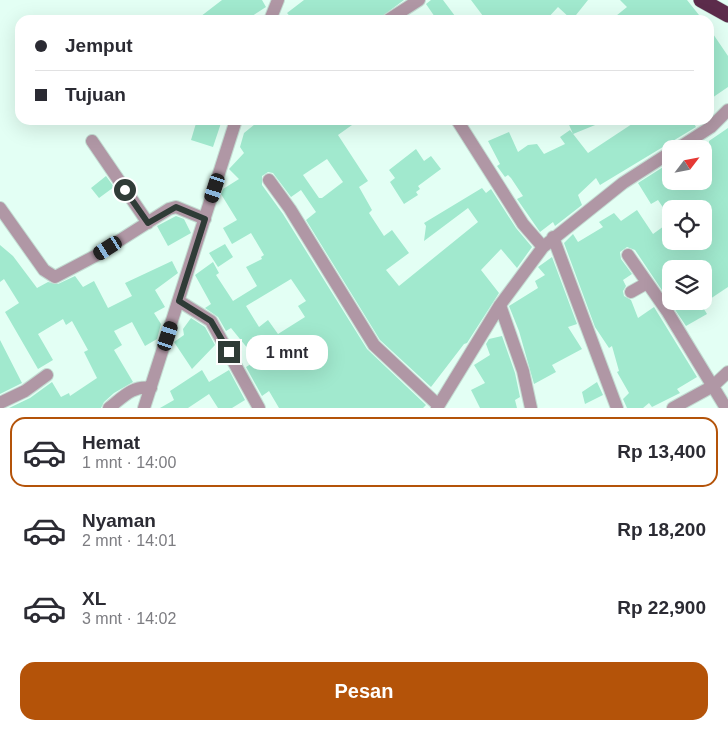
<!DOCTYPE html>
<html lang="id">
<head>
<meta charset="utf-8">
<style>
  body { margin:0; font-family:Arial,sans-serif; background:#f7f7f7; color:#2b2b33; height:100vh; display:flex; flex-direction:column; font-size:19px; white-space:nowrap }
  * { box-sizing:border-box; margin:0 }
  p { font-size:16px; color:#7c7c81 }
  .icon { flex:none; width:28px; height:28px; fill:none; stroke:currentColor; stroke-width:2; stroke-linecap:round; stroke-linejoin:round }
  .map { position:relative; height:408px; overflow:hidden }
  .drawer { display:flex; flex-direction:column; background:#fff; flex:1 }
  .drawer>* { flex:none }
  .hud { position:absolute; left:15px; top:15px; width:699px; height:110px; border-radius:15px; box-shadow:0 5px 20px #0002; display:grid; align-content:center; height:110px; padding:0 20px; background:#fff }
  .needle { width:32px; rotate:58deg }
  .tools { position:absolute; left:662px; top:140px; display:grid; gap:10px }
  .tools a { display:grid; place-items:center; width:50px; height:50px; border-radius:10px; background:#fff; box-shadow:0 5px 20px #0002; font-size:25px }
  .end { position:absolute; width:22px; height:22px; margin:-11px; border:6px solid #2f3c37; background:#fff; box-shadow:0 0 0 2px #fff }
  .from { border-radius:50% }
  .bubble { position:absolute; height:35px; border-radius:15px; background:#fff; box-shadow:0 5px 20px #0002; font-size:16px; font-weight:800; line-height:35px; text-align:center }
  .car { position:absolute; width:15px; height:30px; margin:-15px -8px; border-radius:6px; box-shadow:0 0 4px 1px #0007; background:linear-gradient(#222 24%,#8ab4d8 0 40%,#222 0 76%,#8ab4d8 0 86%,#222 0) }
  .hud b { display:flex; align-items:center; gap:18px; height:48px; font-size:19px }
  .hud b+b { border-top:1px solid #e1e1e2 }
  .hud i { width:12px; height:12px; background:#2b2b33 }
  ul { padding:9px 0 0; list-style:none }
  li { display:flex; align-items:center; gap:15px; height:70px; margin:0 10px 8px; padding:0 10px; border:2px solid transparent; border-radius:15px }
  li div { flex:1 }
  li b { display:block; font-size:19px }
  li em { font-style:normal; font-weight:800 }
  li.active { border-color:#b45309 }
  li>.icon { width:45px; height:45px; stroke-width:1.5 }
  .action { display:flex; gap:10px; margin-top:auto; padding:10px 20px }
  .action a { flex:1; height:58px; border-radius:15px; background:#b45309; color:#fff; font-size:20px; font-weight:800; line-height:58px; text-align:center }
  .map>svg:first-child { display:block }
  .building { fill:#a1e9ce; fill-rule:evenodd }
  .lines { fill:none; stroke-linecap:round; stroke-linejoin:round }
  .minor-casing { stroke:#c3dcd2; stroke-width:14 }
  .highway-casing { stroke:#c3dcd2; stroke-width:16 }
  .minor { stroke:#b097a5; stroke-width:12 }
  .highway { stroke:#5c2c4b; stroke-width:15 }
  .route { stroke:#2f3c37; stroke-width:6 }
</style>
</head>
<body>
<div class="map">
<svg width="728" height="408" viewBox="0 0 728 408">
  <rect width="100%" height="100%" fill="#e3fff4"/>
  <path class="building" d="M 222,0 L 262,0 L 266,7 L 246,20 L 196,20 Z
    M 304,0 L 404,0 L 377,20 L 293,20 L 287,13 Z
    M 431,0 L 443,0 L 458,20 L 437,20 L 426,4 Z
    M 471,0 L 588,0 L 572,20 L 558,7 L 546,20 L 486,20 Z
    M 620,0 L 687,0 L 703,20 L 611,20 L 627,7 Z
    M 709,28 L 728,56 L 728,87 L 709,100 Z
    M 197,120 L 222,120 L 213,147 L 191,140 Z
    M 260,120 L 359,120 L 338,135 L 368,181 L 359,187 L 372,210 L 369,213 L 384,236 L 392,230 L 409,253 L 386,270 L 399,286 L 478,222 L 468,208 L 424,241 L 426,226 L 424,223 L 482,188 L 486,193 L 491,189 L 516,228 L 532,247 L 517,268 L 501,249 L 481,270 L 499,293 L 467,343 L 464,344 L 431,387 L 380,340 L 306,220 L 316,212 L 301,190 L 291,197 L 273,173 L 268,172 L 262,176 L 262,185 L 283,214 L 367,349 L 426,405 L 423,408 L 279,408 L 269,391 L 262,396 L 246,367 L 257,360 L 231,328 L 226,331 L 218,317 L 205,308 L 211,304 L 195,275 L 213,262 L 219,273 L 216,275 L 233,301 L 257,286 L 246,267 L 262,259 L 261,257 L 264,255 L 251,233 L 232,244 L 223,228 L 237,220 L 221,194 L 223,189 L 239,179 L 229,169 L 244,153 L 240,147 L 244,133 ZM 327,159 L 343,182 L 322,198 L 319,198 L 303,175 ZM 291,279 L 306,301 L 298,306 L 305,317 L 278,334 L 268,320 L 259,327 L 246,306 Z
    M 567,120 L 605,120 L 605,121 L 573,134 Z
    M 638,120 L 692,120 L 696,127 L 600,185 L 596,178 L 578,195 L 582,205 L 555,226 L 553,222 L 540,232 L 517,199 L 523,196 L 511,178 L 508,175 L 505,177 L 497,166 L 500,164 L 488,141 L 509,132 L 518,152 L 528,145 L 537,144 L 544,154 L 565,144 L 560,137 L 570,130 L 588,153 Z
    M 728,128 L 728,287 L 704,303 L 704,269 L 671,269 L 671,301 L 699,301 L 707,314 L 686,326 L 635,250 L 627,247 L 620,252 L 621,259 L 632,274 L 623,280 L 626,286 L 623,291 L 624,296 L 631,300 L 638,318 L 654,307 L 697,377 L 677,389 L 680,393 L 652,407 L 649,403 L 643,408 L 627,408 L 623,399 L 629,393 L 617,372 L 619,371 L 612,346 L 609,348 L 595,327 L 564,243 L 573,234 L 578,242 L 603,227 L 599,222 L 614,213 L 621,221 L 637,210 L 653,234 L 671,221 L 671,248 L 682,241 L 704,241 L 704,209 L 664,209 L 658,200 L 651,204 L 638,183 L 671,162 L 671,181 L 704,181 L 704,141 L 709,150 L 709,141 Z
    M 416,149 L 424,161 L 431,156 L 441,169 L 418,186 L 420,189 L 416,192 L 418,195 L 404,204 L 390,182 L 395,178 L 389,170 Z
    M 106,176 L 114,187 L 99,198 L 91,188 Z
    M 176,216 L 184,219 L 191,233 L 168,246 L 157,226 Z
    M 225,244 L 233,257 L 218,267 L 209,253 Z
    M 0,245 L 13,256 L 37,288 L 48,282 L 58,284 L 75,276 L 83,287 L 94,281 L 108,308 L 132,296 L 125,283 L 172,261 L 178,273 L 155,290 L 165,307 L 154,313 L 161,324 L 157,339 L 145,346 L 132,322 L 114,331 L 122,345 L 114,350 L 133,382 L 114,393 L 104,402 L 101,408 L 9,408 L 30,398 L 52,382 L 61,397 L 69,393 L 70,396 L 97,378 L 84,352 L 88,350 L 72,321 L 66,325 L 63,319 L 38,334 L 53,360 L 38,369 L 5,312 L 19,303 L 4,279 L 0,282 Z
    M 552,257 L 577,324 L 568,327 L 582,349 L 552,365 L 556,372 L 534,384 L 519,331 L 509,306 L 538,288 L 535,281 L 545,275 L 538,267 Z
    M 191,318 L 205,327 L 215,345 L 192,369 L 174,342 L 184,335 L 183,329 Z
    M 502,336 L 515,373 L 520,397 L 515,400 L 517,408 L 480,408 L 471,390 L 485,383 L 474,365 L 490,355 L 486,344 L 489,339 Z
    M 0,340 L 22,383 L 0,394 Z
    M 202,370 L 209,382 L 229,370 L 245,400 L 232,408 L 218,408 L 209,394 L 188,408 L 160,408 L 174,400 L 170,391 Z
    M 597,382 L 603,395 L 585,404 L 582,392 Z"/>
  <g class="lines">
    <g class="minor-casing">
      <path id="minor" d="M 270,20 L 278,0
        M 388,20 L 419,0
        M 457,120 L 523,224 L 543,247
        M 92,141 L 148,223
        M 677,149 L 711,127 L 728,110
        M 269,180 L 290,209 L 374,345 L 438,405
        M 0,208 L 44,270 L 55,277 L 95,256 L 169,209 L 176,207 L 205,219
        M 553,237 L 617,408
        M 628,255 L 667,311 L 726,408
        M 631,292 L 647,283
        M 179,301 L 211,321 L 259,408
        M 500,305 L 523,371 L 531,408
        M 0,403 L 25,391 L 47,375
        M 109,408 C 123,397 133,385 151,388
        M 144,408 L 236,120
        M 437,408 L 500,305 L 543,247 L 623,183 L 671,152
        M 673,408 L 713,386 L 728,372"/>
    </g>
    <g class="highway-casing">
      <path id="highway" d="M 701,0 L 728,15"/>
    </g>
    <use href="#minor" class="minor"/>
    <use href="#highway" class="highway"/>
  </g>
  <g class="lines">
    <path class="route" d="M 125,190 L 148,223 L 176,207 L 205,219 L 179,301 L 211,321 L 229,352"/>
  </g>
</svg>
<div class="tools">
<a><svg class="needle" viewBox="-14 -14 28 28"><path d="M0-13l5 13h-10z" fill="#e53935"/><path d="M0 13l5-13h-10z" fill="#7c7c81"/></svg></a>
<a><svg class="icon" aria-label="locate" viewBox="0 0 24 24"><circle cx="12" cy="12" r="6"/><path d="M12 2v4M12 18v4M2 12h4M18 12h4"/></svg></a>
<a><svg class="icon" aria-label="layers" viewBox="0 0 24 24"><path d="M12 4l9 5-9 5-9-5zM3 14l9 5 9-5"/></svg></a>
</div>
<i class="end from" style="left:125px;top:190px"></i>
<i class="end" style="left:229px;top:352px"></i>
<div class="bubble" style="left:246px;top:335px;width:82px">1 mnt</div>
<i class="car" style="left:215px;top:188px;rotate:198deg"></i>
<i class="car" style="left:108px;top:248px;rotate:238deg"></i>
<i class="car" style="left:168px;top:336px;rotate:18deg"></i>
<div class="hud">
<b><i class="from"></i>Jemput</b>
<b><i></i>Tujuan</b>
</div>
</div>
<section class="drawer">
<ul>
<li class="active"><svg class="icon" aria-label="car" viewBox="0 0 24 24"><path d="M5 17H2v-5l4-1 3-4h7l3 4 3 1v5h-3M9 17h6M6 11h13"/><circle cx="7" cy="17" r="2"/><circle cx="17" cy="17" r="2"/></svg><div><b>Hemat</b><p>1 mnt · 14:00</p></div><em>Rp 13,400</em></li>
<li><svg class="icon" aria-label="car" viewBox="0 0 24 24"><path d="M5 17H2v-5l4-1 3-4h7l3 4 3 1v5h-3M9 17h6M6 11h13"/><circle cx="7" cy="17" r="2"/><circle cx="17" cy="17" r="2"/></svg><div><b>Nyaman</b><p>2 mnt · 14:01</p></div><em>Rp 18,200</em></li>
<li><svg class="icon" aria-label="car" viewBox="0 0 24 24"><path d="M5 17H2v-5l4-1 3-4h7l3 4 3 1v5h-3M9 17h6M6 11h13"/><circle cx="7" cy="17" r="2"/><circle cx="17" cy="17" r="2"/></svg><div><b>XL</b><p>3 mnt · 14:02</p></div><em>Rp 22,900</em></li>
</ul>
<div class="action"><a>Pesan</a></div>
</section>
</body>
</html>
